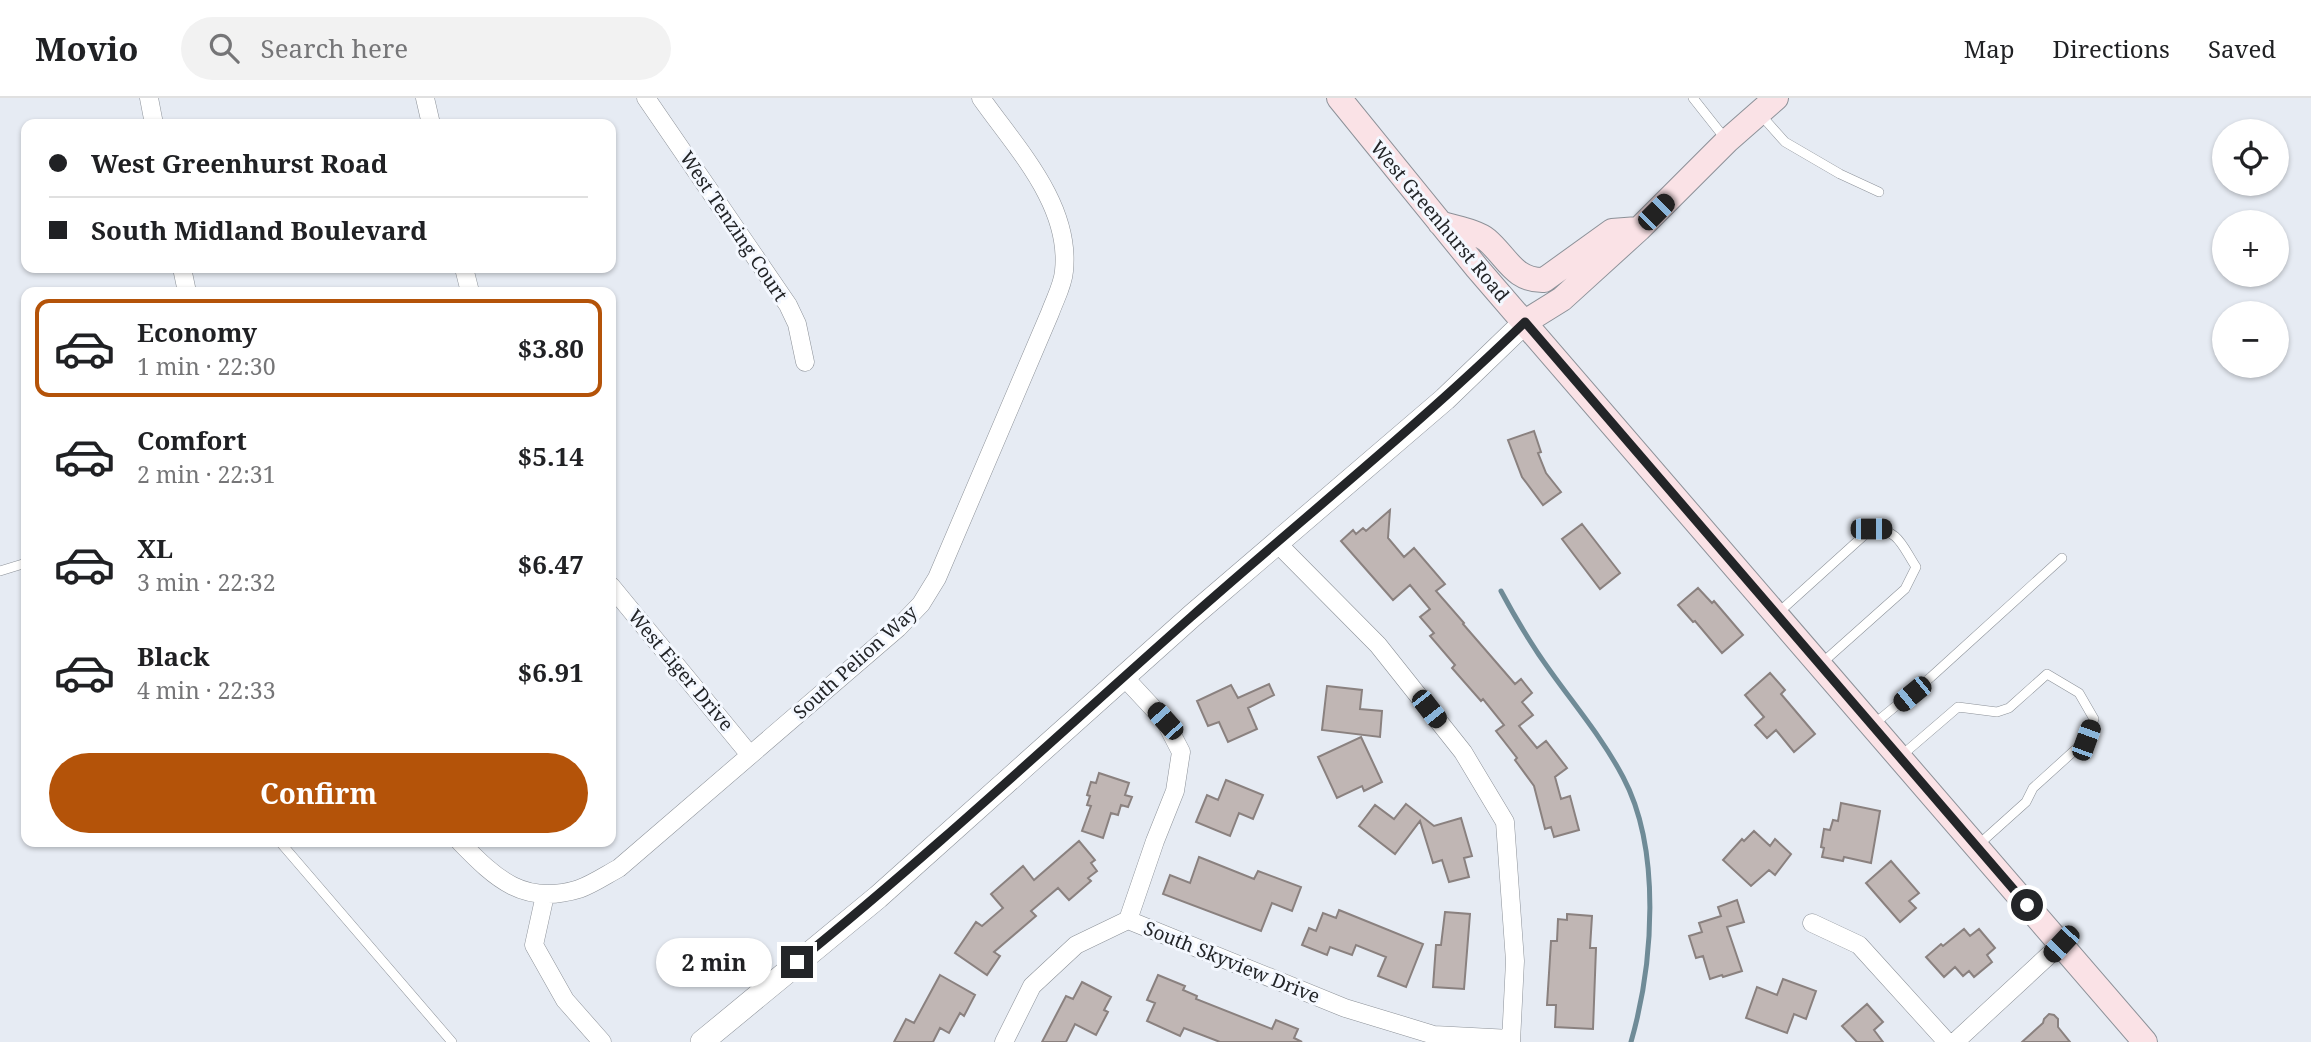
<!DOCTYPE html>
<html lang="en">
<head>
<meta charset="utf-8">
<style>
  body { margin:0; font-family:"Noto Serif",serif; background:#f2f2f2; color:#202124; height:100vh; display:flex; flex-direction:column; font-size:26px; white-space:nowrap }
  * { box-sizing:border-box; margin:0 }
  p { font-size:23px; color:#757577 }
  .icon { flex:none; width:38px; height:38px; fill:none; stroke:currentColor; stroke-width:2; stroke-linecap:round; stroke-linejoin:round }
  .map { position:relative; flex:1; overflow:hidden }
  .panel { position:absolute; left:21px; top:189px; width:595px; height:560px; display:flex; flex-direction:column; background:#fff; border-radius:14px; box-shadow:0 2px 5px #0004 }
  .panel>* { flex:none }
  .banner { position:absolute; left:21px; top:21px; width:595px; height:154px; border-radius:14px; box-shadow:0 2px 5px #0004; display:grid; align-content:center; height:154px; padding:0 28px; background:#fff }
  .fabs { position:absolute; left:2212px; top:21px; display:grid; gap:14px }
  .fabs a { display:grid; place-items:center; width:77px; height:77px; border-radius:50%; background:#fff; box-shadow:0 2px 5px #0004; font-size:35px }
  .end { position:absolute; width:32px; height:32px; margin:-16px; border:9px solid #232528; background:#fff; box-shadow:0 0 0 4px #fff }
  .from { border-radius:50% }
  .bubble { position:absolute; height:49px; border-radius:24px; background:#fff; box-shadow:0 2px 5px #0004; font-size:23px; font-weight:700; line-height:49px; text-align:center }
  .car { position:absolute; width:21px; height:42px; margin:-21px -10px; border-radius:9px; box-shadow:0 0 5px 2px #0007; background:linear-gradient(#222 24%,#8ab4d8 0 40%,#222 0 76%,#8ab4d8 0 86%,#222 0) }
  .banner b { display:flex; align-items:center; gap:24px; height:66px; font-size:26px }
  .banner b+b { border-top:2px solid #e0e0e0 }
  .banner i { width:18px; height:18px; background:#202124 }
  ul { padding:12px 0 0; list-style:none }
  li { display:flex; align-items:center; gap:21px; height:98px; margin:0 14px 10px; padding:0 14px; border:4px solid transparent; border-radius:14px }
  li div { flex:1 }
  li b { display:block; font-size:26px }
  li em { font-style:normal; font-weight:700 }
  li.selected { border-color:#b45309 }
  li>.icon { width:63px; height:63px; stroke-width:1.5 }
  .cta { display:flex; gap:14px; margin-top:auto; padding:14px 28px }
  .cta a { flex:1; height:80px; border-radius:42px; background:#b45309; color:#fff; font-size:28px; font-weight:700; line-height:80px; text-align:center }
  header { display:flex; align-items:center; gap:42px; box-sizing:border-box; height:98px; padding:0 35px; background:#fff; border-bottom:2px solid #e0e0e0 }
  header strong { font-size:33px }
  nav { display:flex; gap:38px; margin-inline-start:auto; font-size:24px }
  .search { width:490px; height:63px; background:#f2f2f2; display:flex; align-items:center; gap:18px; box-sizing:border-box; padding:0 24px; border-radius:38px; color:#757577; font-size:26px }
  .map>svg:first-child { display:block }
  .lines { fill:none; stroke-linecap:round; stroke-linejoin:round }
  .stream { stroke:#6f8b97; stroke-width:5 }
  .building { fill:#c0b6b4; stroke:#8a817f; stroke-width:2 }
  .service-casing { stroke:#8c9198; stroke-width:10 }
  .minor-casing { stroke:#8c9198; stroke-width:19 }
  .tertiary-casing { stroke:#8c9198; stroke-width:24 }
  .secondary-casing { stroke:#8c9198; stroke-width:26 }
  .service { stroke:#fff; stroke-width:9 }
  .minor { stroke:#fff; stroke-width:18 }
  .tertiary { stroke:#fff; stroke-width:23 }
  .secondary { stroke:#fae2e6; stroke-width:24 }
  .route { stroke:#232528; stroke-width:9 }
  .labels { text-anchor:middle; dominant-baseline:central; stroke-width:6; stroke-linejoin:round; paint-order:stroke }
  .street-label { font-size:19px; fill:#232528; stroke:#f4f8ff }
</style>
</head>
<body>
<header>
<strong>Movio</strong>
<div class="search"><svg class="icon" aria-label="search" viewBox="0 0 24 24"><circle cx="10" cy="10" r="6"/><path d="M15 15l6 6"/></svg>Search here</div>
<nav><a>Map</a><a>Directions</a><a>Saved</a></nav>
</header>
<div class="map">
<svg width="2311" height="944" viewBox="0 0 2311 944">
  <rect width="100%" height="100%" fill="#e6ebf3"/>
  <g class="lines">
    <path class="stream" d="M 1501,493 C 1516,521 1532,548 1551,574 C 1576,609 1603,641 1623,679 C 1662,752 1653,867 1631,944"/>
  </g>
  <path class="building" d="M 1534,333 L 1541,354 L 1538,355 L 1546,375 L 1561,394 L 1543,407 L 1522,379 L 1508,342 Z
    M 1390,412 L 1388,440 L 1404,459 L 1414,450 L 1445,486 L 1436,493 L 1464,525 L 1463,526 L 1515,586 L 1521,581 L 1532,595 L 1522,604 L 1533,617 L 1519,628 L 1537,650 L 1546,643 L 1567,670 L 1555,679 L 1561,701 L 1570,698 L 1579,732 L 1554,739 L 1551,729 L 1545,731 L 1534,688 L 1515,662 L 1517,660 L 1496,633 L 1504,627 L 1483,601 L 1481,603 L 1452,570 L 1455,567 L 1430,538 L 1434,535 L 1420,519 L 1430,511 L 1410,487 L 1393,502 L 1341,443 L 1353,432 L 1356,436 L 1363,430 L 1366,433 Z
    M 1582,426 L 1620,475 L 1600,491 L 1562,441 Z
    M 1698,490 L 1712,505 L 1714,503 L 1743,537 L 1722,555 L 1695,523 L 1693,524 L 1678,507 Z
    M 1770,575 L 1785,592 L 1781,596 L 1815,636 L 1794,654 L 1776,632 L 1767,640 L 1755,627 L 1764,619 L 1745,597 Z
    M 1269,586 L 1274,597 L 1248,610 L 1257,631 L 1228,644 L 1219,624 L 1208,628 L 1197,603 L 1231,587 L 1238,600 Z
    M 1327,588 L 1362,592 L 1360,611 L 1382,613 L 1380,639 L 1322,632 Z
    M 1361,639 L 1382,684 L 1364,693 L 1362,688 L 1337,700 L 1318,659 Z
    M 1099,675 L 1129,685 L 1125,697 L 1132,699 L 1128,709 L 1121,707 L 1118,717 L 1111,715 L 1103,740 L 1082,733 L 1091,708 L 1087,707 L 1090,698 L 1087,697 L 1091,684 L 1096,685 Z
    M 1226,682 L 1263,697 L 1253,721 L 1239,715 L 1230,738 L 1196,724 L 1207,697 L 1218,702 Z
    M 1841,705 L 1880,713 L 1871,765 L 1844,759 L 1843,763 L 1822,759 L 1824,750 L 1821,749 L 1824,731 L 1830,732 L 1833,722 L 1838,723 Z
    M 1406,706 L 1434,728 L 1461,720 L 1472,758 L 1464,760 L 1469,779 L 1449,784 L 1442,762 L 1433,765 L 1420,723 L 1395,756 L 1359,728 L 1375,707 L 1394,721 Z
    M 1754,733 L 1770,748 L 1775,741 L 1791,756 L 1775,777 L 1769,772 L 1751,788 L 1723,762 L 1742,741 L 1744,743 Z
    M 1079,743 L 1095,762 L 1091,765 L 1097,773 L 1088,780 L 1091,783 L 1069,802 L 1058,790 L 1031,813 L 1036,818 L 994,854 L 1000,858 L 987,877 L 955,855 L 976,824 L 982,828 L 1003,810 L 991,796 L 1023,768 L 1034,782 Z
    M 1199,759 L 1254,781 L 1258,773 L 1301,789 L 1292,813 L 1272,805 L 1261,833 L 1163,796 L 1170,777 L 1190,785 Z
    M 1891,763 L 1919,795 L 1909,803 L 1916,810 L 1900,824 L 1866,785 Z
    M 1737,802 L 1744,824 L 1727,829 L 1742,873 L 1723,879 L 1722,877 L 1710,881 L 1703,858 L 1696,860 L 1689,838 L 1702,834 L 1699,825 L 1721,818 L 1718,809 Z
    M 1339,812 L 1423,846 L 1406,889 L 1378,878 L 1386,859 L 1356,847 L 1352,857 L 1330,849 L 1327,857 L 1302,847 L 1309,830 L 1316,833 L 1323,815 L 1336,820 Z
    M 1445,814 L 1470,816 L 1464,891 L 1433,889 L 1436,847 L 1441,847 Z
    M 1567,816 L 1592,818 L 1590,850 L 1596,850 L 1593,931 L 1555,929 L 1556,907 L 1547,907 L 1551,843 L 1557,843 L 1558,821 L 1567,822 Z
    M 1964,831 L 1970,838 L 1979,831 L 1995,850 L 1987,857 L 1992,864 L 1974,879 L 1969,873 L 1963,878 L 1955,869 L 1944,879 L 1926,859 L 1941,846 L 1943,848 Z
    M 940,877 L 975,897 L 964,918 L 960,915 L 949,935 L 940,930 L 933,944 L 894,944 L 906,921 L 914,925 Z
    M 1158,877 L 1185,888 L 1183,892 L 1197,898 L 1196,901 L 1272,931 L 1276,922 L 1298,931 L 1294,940 L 1302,944 L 1220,944 L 1184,930 L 1180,938 L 1147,923 L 1155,905 L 1147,902 Z
    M 1783,881 L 1816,893 L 1806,921 L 1794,916 L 1787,935 L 1746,920 L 1757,889 L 1777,897 Z
    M 1082,884 L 1111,899 L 1104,912 L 1108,914 L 1096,937 L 1075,926 L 1066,944 L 1042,944 L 1066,898 L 1073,901 Z
    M 1867,906 L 1883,924 L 1874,932 L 1883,944 L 1857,944 L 1842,928 Z
    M 2049,916 L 2054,917 L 2058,921 L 2058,929 L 2070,944 L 2022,944 L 2043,925 L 2044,921 Z"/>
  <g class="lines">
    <g class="service-casing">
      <path id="service" d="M 1693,0 L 1727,43
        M 1760,16 L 1785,44 L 1840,76 L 1879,94
        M 0,473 L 26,465
        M 1778,515 L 1871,431 C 1899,431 1902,448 1916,469 L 1905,491 L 1822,565
        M 1874,626 L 1931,579 L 2062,460
        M 1901,658 L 1958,609 L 1997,614 L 2009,610 L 2047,576 L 2079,595 L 2094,621 L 2086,642 L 2033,690 L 2026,704 L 1977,748
        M 280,744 L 452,944"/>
    </g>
    <g class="minor-casing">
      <path id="minor" d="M 149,0 L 154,26
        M 425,0 L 431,26
        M 646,0 L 788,207 L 797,226 L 805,264
        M 182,170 L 187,194
        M 464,170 L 470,194
        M 1278,446 L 1378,547 L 1463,654 L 1505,724 L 1515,863 L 1511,944
        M 611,488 L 750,657
        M 1124,579 L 1165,623 L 1181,654 L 1175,693 L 1155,743 L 1128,822
        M 460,744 C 496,781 524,808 579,791 C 593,786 606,777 619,770 L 898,530 L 921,506 L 937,480 L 1050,215 C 1055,201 1063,187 1064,173 C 1071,107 1017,51 981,0
        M 545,797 L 534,847 L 565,902 L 602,944
        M 1812,825 L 1859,847 L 1947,944
        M 1004,944 L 1032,888 L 1076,847 L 1128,822 L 1345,910 L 1434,937 L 1511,941
        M 1955,944 L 2061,846"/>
    </g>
    <g class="tertiary-casing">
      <path id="tertiary" d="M 702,944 L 878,799 L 1193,517 L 1445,301 L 1525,224"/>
    </g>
    <g class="secondary-casing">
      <path id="secondary" d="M 1339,0 L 1477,170 L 2145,944
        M 1440,125 C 1454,130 1476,133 1487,142 C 1507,159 1514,183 1544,182 L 1612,133 L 1638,131
        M 1525,224 L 1562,201 L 1639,131 L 1727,43 L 1776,0"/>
    </g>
    <use href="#service" class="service"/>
    <use href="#minor" class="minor"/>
    <use href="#tertiary" class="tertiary"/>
    <use href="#secondary" class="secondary"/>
  </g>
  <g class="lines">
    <path class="route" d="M 797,864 C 933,754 1060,635 1191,519 C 1303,420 1418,328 1525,224 L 2027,807"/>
  </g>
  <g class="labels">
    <g class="street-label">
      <text transform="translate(1440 123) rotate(50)">West Greenhurst Road</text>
      <text transform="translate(734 128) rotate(56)">West Tenzing Court</text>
      <text transform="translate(855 564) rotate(-42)">South Pelion Way</text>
      <text transform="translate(681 572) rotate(50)">West Eiger Drive</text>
      <text transform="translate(1232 864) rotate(22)">South Skyview Drive</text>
    </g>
  </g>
</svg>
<div class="fabs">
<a><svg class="icon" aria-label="locate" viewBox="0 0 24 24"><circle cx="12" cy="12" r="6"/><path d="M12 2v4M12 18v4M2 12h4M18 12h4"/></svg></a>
<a>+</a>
<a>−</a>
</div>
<i class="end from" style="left:2027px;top:807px"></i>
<i class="end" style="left:797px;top:864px"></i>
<div class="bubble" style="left:656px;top:840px;width:116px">2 min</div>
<i class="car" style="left:1656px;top:114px;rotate:45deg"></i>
<i class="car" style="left:1871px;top:431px;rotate:90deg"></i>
<i class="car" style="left:1912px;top:596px;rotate:231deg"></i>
<i class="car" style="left:1429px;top:611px;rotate:142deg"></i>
<i class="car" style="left:1165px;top:623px;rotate:318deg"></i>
<i class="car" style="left:2086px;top:642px;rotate:20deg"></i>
<i class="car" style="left:2061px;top:846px;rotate:223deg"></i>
<div class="banner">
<b><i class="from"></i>West Greenhurst Road</b>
<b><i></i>South Midland Boulevard</b>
</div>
<section class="panel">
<ul>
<li class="selected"><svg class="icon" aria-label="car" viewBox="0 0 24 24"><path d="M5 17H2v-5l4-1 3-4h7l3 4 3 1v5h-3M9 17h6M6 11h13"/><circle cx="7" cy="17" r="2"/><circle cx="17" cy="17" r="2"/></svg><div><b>Economy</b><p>1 min · 22:30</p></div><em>$3.80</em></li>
<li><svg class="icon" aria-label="car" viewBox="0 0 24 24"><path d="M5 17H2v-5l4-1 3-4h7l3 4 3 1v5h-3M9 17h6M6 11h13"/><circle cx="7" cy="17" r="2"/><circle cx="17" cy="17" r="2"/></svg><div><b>Comfort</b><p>2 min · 22:31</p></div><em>$5.14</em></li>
<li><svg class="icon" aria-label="car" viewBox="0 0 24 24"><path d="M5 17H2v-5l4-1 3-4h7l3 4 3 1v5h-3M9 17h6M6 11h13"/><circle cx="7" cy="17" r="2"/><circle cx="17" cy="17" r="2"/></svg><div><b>XL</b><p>3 min · 22:32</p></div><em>$6.47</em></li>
<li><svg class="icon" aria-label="car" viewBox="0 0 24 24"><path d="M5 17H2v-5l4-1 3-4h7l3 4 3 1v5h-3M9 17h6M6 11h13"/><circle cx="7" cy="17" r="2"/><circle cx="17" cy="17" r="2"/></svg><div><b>Black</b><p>4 min · 22:33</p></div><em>$6.91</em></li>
</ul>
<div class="cta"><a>Confirm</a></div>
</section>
</div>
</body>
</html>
